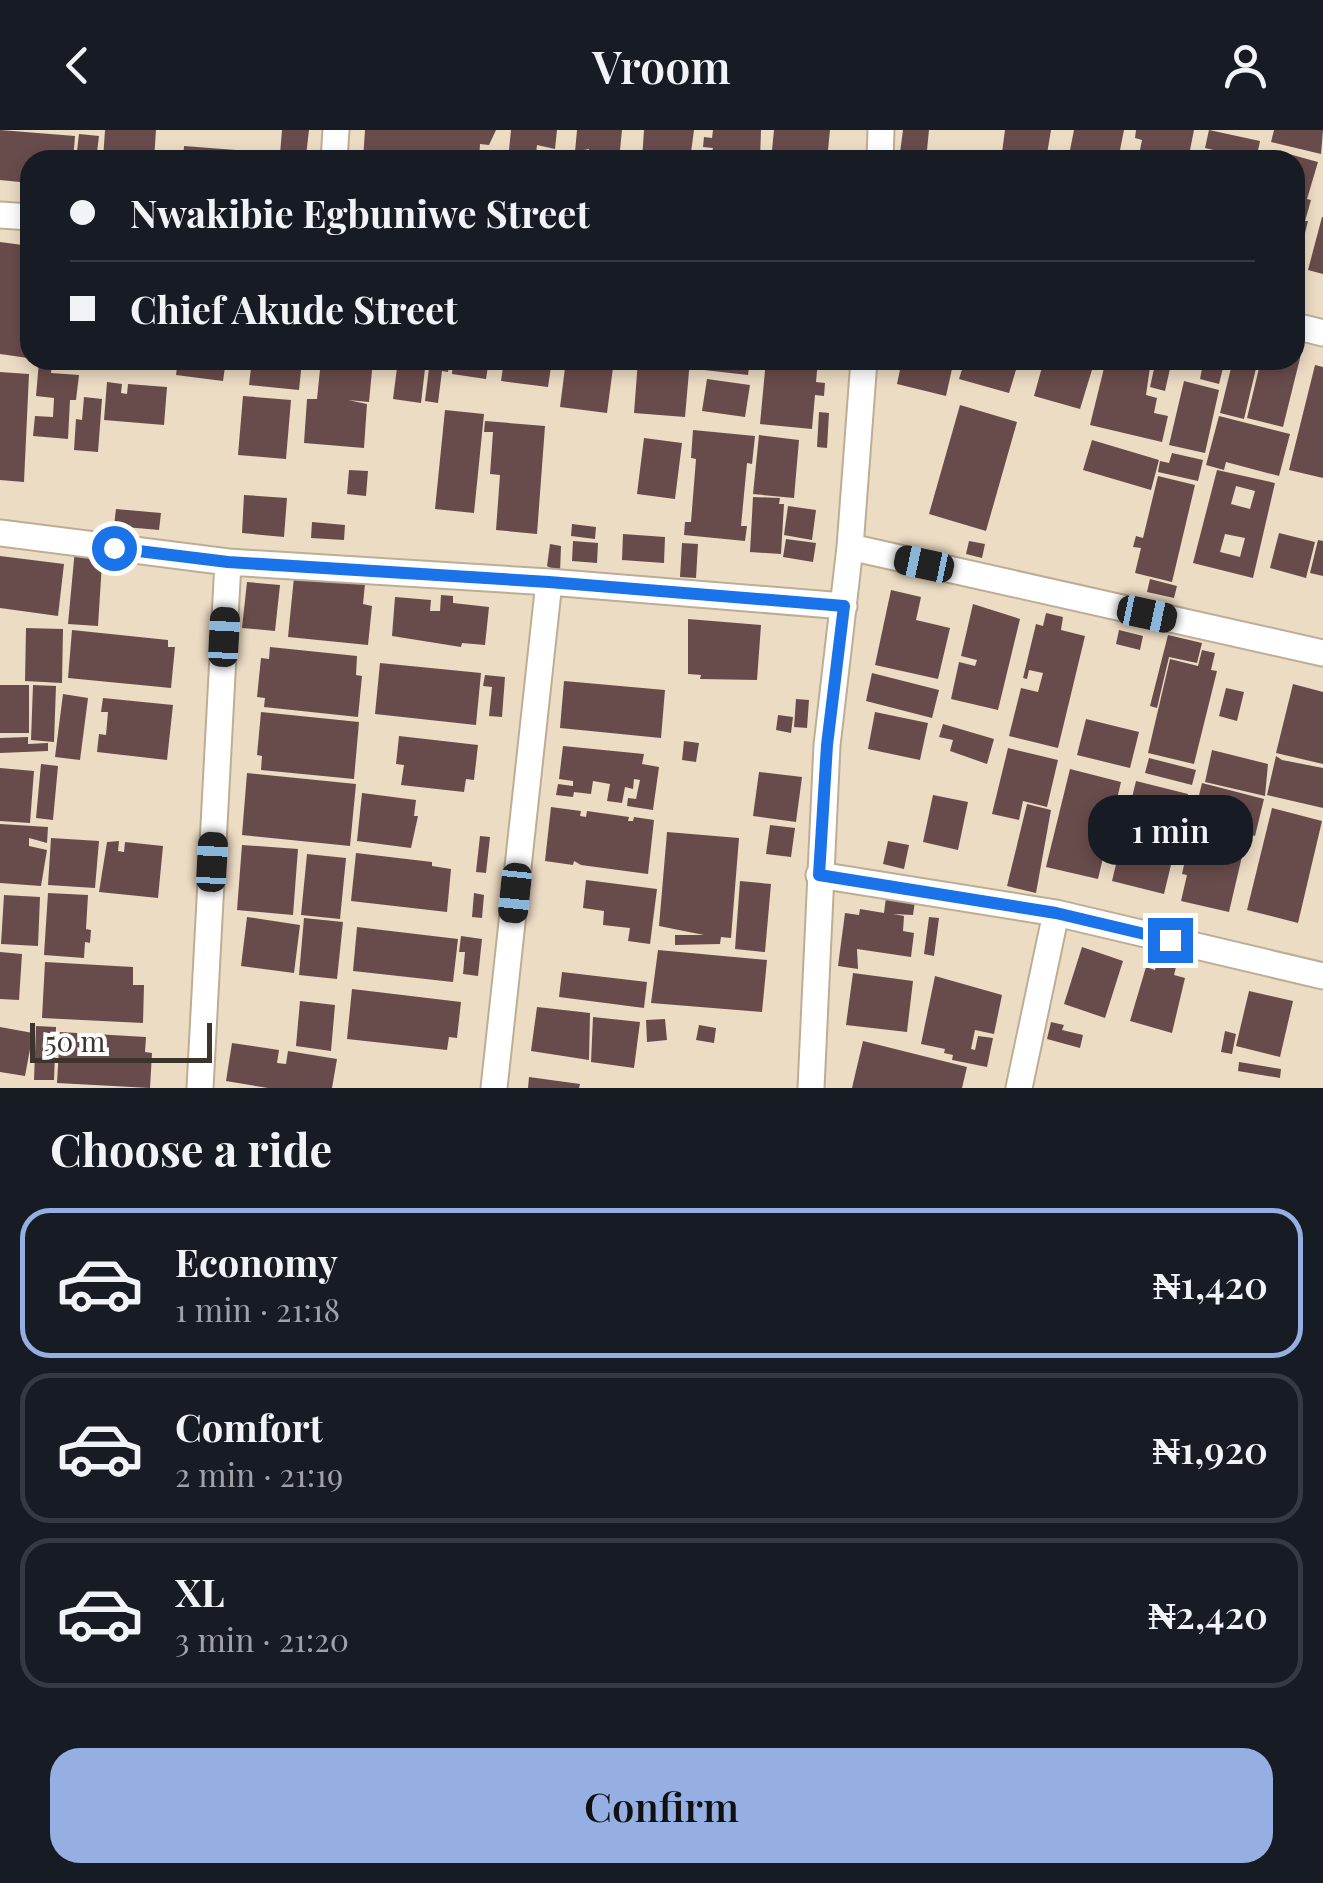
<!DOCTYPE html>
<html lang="en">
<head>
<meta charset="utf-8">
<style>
  body { margin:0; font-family:"Playfair Display",serif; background:#20242c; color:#f1f3f6; height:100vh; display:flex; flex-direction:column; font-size:38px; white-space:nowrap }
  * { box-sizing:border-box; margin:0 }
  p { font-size:32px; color:#9ea1a6 }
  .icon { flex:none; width:55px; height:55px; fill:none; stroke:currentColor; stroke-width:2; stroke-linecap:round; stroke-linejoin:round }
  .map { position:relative; height:958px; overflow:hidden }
  .drawer { display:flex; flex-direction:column; background:#171b24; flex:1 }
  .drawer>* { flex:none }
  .banner { position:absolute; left:20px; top:20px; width:1285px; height:220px; border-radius:30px; box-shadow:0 5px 15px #0003; display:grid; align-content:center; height:220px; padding:0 50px; background:#171b24 }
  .scale { position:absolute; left:30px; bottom:25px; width:182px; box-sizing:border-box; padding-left:10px; border:5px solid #3c352c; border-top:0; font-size:28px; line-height:35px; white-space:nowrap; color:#3c352c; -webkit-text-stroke:8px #fff; paint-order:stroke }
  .end { position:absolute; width:45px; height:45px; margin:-22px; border:12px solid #1a73e8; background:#fff; box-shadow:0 0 0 5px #fff }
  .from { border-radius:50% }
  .bubble { position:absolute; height:70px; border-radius:30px; background:#171b24; box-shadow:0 5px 15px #0003; font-size:32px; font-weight:600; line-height:70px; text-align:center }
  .car { position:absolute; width:30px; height:60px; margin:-30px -15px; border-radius:12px; box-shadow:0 0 8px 2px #0007; background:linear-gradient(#222 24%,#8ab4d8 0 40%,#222 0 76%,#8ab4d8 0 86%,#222 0) }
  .banner b { display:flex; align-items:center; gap:35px; height:95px; font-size:38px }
  .banner b+b { border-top:2px solid #363941 }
  .banner i { width:25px; height:25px; background:#f1f3f6 }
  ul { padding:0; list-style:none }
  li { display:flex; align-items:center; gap:30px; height:150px; margin:0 20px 15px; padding:0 30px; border:5px solid #363941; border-radius:30px }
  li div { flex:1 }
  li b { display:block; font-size:38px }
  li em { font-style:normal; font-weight:600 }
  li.active { border-color:#95afe2 }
  li>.icon { width:90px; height:90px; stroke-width:1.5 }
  h2 { padding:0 50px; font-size:45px; line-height:120px }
  .action { display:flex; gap:20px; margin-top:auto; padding:20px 50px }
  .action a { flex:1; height:115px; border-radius:30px; background:#95afe2; color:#111; font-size:40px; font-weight:600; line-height:115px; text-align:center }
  header { display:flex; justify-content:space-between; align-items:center; height:130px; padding:0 50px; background:#171b24; font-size:45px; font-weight:600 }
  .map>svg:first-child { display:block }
  .building { fill:#684c4b; fill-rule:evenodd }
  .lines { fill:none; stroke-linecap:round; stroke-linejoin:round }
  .minor-casing { stroke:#bdad95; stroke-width:29 }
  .minor { stroke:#fff; stroke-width:25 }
  .route { stroke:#1a73e8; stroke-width:12 }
</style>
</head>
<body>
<header><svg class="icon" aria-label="back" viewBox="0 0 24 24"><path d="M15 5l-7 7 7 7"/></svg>Vroom<svg class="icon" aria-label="person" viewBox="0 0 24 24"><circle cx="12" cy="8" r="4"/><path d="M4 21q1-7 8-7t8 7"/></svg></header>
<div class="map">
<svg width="1323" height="958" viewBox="0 0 1323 958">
  <rect width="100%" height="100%" fill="#eddcc4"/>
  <path class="building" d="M 0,0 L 75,6 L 73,30 L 30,30 L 30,53 L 0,50 Z
    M 105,0 L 156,0 L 154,30 L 103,30 Z
    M 282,0 L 309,0 L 306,26 L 280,24 Z
    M 365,0 L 496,0 L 489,15 L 480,14 L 479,30 L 363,30 Z
    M 511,0 L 557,0 L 555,19 L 537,15 L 536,25 L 553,30 L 508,30 Z
    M 577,0 L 622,0 L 619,30 L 589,30 L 589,19 L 575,22 Z
    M 644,0 L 694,0 L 690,30 L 642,30 Z
    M 713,0 L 761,0 L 760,30 L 711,26 L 711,30 L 701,30 L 702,21 L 712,22 L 713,18 L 703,17 L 704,7 L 712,8 Z
    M 774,0 L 830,0 L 827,30 L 771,30 Z
    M 903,0 L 929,0 L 926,30 L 899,30 Z
    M 1005,0 L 1051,0 L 1046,30 L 1001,30 Z
    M 1074,0 L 1124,0 L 1118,30 L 1068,30 Z
    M 1136,0 L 1194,0 L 1188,30 L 1138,30 L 1142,10 L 1135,8 Z
    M 1209,0 L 1260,11 L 1256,30 L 1205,18 Z
    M 1274,0 L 1323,0 L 1321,24 L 1271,12 Z
    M 79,4 L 99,6 L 96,30 L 76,30 Z
    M 184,16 L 264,22 L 263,30 L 183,30 Z
    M 1278,21 L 1318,32 L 1307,69 L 1311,70 L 1305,91 L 1308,91 L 1299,127 L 1295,126 L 1295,30 L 1275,30 Z
    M 1322,87 L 1323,87 L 1323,144 L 1308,140 Z
    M 0,112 L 30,116 L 28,228 L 0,224 Z
    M 1295,218 L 1302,220 L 1283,297 L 1247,288 L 1261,230 L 1295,230 Z
    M 114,230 L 159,230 L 159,237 Z
    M 178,230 L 226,230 L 223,251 L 176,245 Z
    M 252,230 L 302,231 L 299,260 L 249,255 Z
    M 321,230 L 373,230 L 369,272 L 348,270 L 367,274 L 364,318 L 304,313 L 307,269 L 317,269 Z
    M 398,230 L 426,230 L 421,273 L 393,269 Z
    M 430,230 L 449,230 L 448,242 L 442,241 L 438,273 L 425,271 Z
    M 453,230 L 489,230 L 486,249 L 452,244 Z
    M 504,230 L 552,230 L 548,257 L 501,251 Z
    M 566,230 L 614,230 L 607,283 L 560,277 Z
    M 638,230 L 690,230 L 685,287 L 634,283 Z
    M 705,230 L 750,230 L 748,245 L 704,240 Z
    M 766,230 L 818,230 L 816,252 L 825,253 L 824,266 L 815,265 L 812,299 L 760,294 Z
    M 902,230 L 952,239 L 946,266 L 897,254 Z
    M 965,230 L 1019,230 L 1009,263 L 959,249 Z
    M 1044,230 L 1095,230 L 1080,279 L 1034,266 Z
    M 1106,230 L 1151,230 L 1146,265 L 1157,268 L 1154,283 L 1168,286 L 1162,312 L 1090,295 Z
    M 1156,230 L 1171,234 L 1165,261 L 1150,257 Z
    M 1187,230 L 1225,230 L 1219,254 L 1200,249 L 1202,239 L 1186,235 Z
    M 1233,230 L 1258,230 L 1244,289 L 1220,283 Z
    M 39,231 L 52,233 L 51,243 L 79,245 L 76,270 L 70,270 L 68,309 L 33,306 L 35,286 L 53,287 L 54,268 L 36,266 Z
    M 1315,235 L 1323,237 L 1323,348 L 1289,340 Z
    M 0,242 L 29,244 L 24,352 L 0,350 Z
    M 707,249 L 750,255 L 745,287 L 702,281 Z
    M 1184,251 L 1219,260 L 1205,323 L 1169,315 Z
    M 107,252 L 122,254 L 121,263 L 127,264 L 128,254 L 167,257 L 164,295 L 104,290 Z
    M 243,266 L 291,270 L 286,329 L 238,325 Z
    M 84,267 L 102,269 L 98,322 L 74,320 L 76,289 L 82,290 Z
    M 960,275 L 1017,292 L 986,401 L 929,384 Z
    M 445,280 L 484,284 L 474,383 L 435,379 Z
    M 819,282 L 829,283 L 827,318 L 817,317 Z
    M 1219,286 L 1290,304 L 1279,346 L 1226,332 L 1224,340 L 1206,335 Z
    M 485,291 L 545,296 L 537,404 L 496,400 L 500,345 L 490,344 L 493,302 L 484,302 Z
    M 693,300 L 755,306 L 752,334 L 747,333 L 741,396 L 747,396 L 745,411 L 684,405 L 685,392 L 691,392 L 696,329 L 691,328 Z
    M 759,305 L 799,310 L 794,368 L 753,364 Z
    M 644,308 L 682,313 L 675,369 L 637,364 Z
    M 1092,310 L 1159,330 L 1151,360 L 1083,340 Z
    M 1172,323 L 1203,330 L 1198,351 L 1158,342 L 1160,331 L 1169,333 Z
    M 349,340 L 368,341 L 366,366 L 347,364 Z
    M 1217,340 L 1275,353 L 1253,448 L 1193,433 ZM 1236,356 L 1255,361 L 1250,379 L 1231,374 ZM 1225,404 L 1245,408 L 1240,427 L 1220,422 Z
    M 1158,346 L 1195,355 L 1172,452 L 1135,443 L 1141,418 L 1133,417 L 1136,406 L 1143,408 Z
    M 244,365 L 287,368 L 284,407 L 242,403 Z
    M 753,367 L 780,368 L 779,374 L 784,374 L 781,424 L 750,422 Z
    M 788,376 L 816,380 L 812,410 L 784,405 Z
    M 116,379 L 161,383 L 159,400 L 114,396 Z
    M 312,392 L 345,395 L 344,410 L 311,408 Z
    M 572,394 L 596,397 L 595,409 L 571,406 Z
    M 1279,403 L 1315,412 L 1306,448 L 1270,438 Z
    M 623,404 L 665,407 L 664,433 L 622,430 Z
    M 786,409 L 816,413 L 813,432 L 783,427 Z
    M 1318,410 L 1323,411 L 1323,446 L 1310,443 Z
    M 573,411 L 598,413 L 597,433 L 572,431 Z
    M 969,411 L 985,414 L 982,428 L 966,424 Z
    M 682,413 L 698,414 L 696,448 L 680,447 Z
    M 550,414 L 561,416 L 560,443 L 547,436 Z
    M 75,419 L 97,422 L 96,432 L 102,433 L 98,496 L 68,494 Z
    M 0,426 L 64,434 L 58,486 L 0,478 Z
    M 294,447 L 365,454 L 363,474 L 372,476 L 368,515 L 288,507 Z
    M 1150,449 L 1177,456 L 1174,468 L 1147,462 Z
    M 247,452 L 280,455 L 275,501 L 242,498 Z
    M 891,460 L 921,467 L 916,490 L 950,498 L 938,549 L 875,535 Z
    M 441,465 L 453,466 L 453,473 L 489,477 L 485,515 L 462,513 L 461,517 L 392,506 L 395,467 L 431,470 L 430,481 L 440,481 Z
    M 973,474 L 1020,489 L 998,580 L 951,569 L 959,532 L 975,536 L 977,530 L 961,526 Z
    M 1046,483 L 1063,487 L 1061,500 L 1085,506 L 1058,618 L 1009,606 L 1021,558 L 1038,562 L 1043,543 L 1029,540 L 1027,549 L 1023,548 L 1036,494 L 1043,496 Z
    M 688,489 L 761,495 L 757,550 L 700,549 L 701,545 L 688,544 Z
    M 26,498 L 63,499 L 62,553 L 25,551 Z
    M 72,500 L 168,510 L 168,517 L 175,517 L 171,558 L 68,548 Z
    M 1119,500 L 1143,506 L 1140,520 L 1116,514 Z
    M 1168,505 L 1202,513 L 1197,533 L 1169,527 L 1157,578 L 1150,576 Z
    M 270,517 L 357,526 L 356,545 L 362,546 L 358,587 L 264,577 L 265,568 L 257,567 L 261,528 L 269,529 Z
    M 1202,520 L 1215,523 L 1211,540 L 1217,541 L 1194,634 L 1148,623 L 1170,529 L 1198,536 Z
    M 380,533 L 481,543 L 476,595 L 375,584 Z
    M 872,543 L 939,560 L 932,588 L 866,571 Z
    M 485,545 L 505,547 L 502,587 L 489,586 L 492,557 L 483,556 Z
    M 564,551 L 665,560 L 661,608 L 560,598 Z
    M 1293,554 L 1323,562 L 1323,634 L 1276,623 Z
    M 0,555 L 29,555 L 29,603 L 0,603 Z
    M 33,555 L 56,556 L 54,612 L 31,610 Z
    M 1226,558 L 1244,562 L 1237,591 L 1219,586 Z
    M 63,564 L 88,568 L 80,630 L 55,627 Z
    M 103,568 L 173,575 L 167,630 L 97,622 L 99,604 L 106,605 L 108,582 L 101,582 Z
    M 796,569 L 809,570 L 807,598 L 794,597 Z
    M 261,582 L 359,592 L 354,649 L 261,640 L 262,626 L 257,625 Z
    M 875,582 L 928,593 L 920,630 L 868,619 Z
    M 778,585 L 793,587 L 791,603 L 776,600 Z
    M 1086,589 L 1139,602 L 1130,638 L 1077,625 Z
    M 943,594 L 994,609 L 987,634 L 950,621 L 953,610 L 939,607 Z
    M 399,606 L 478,615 L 474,650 L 466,649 L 464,662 L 401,655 L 404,635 L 396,634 Z
    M 28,607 L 28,614 L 48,613 L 48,621 L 0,623 L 0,608 Z
    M 684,611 L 699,613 L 696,632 L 682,630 Z
    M 563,616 L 644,624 L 642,634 L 659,637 L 653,680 L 627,676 L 628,668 L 636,669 L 640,650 L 634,649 L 633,659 L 625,657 L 622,673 L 607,671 L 610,654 L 593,651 L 591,664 L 574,662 L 573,667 L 556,665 L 558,654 L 573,656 L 573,651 L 559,649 Z
    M 1008,618 L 1058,630 L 1047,677 L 1023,671 L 1019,690 L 992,684 Z
    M 1212,620 L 1268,634 L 1265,666 L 1205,652 Z
    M 1276,626 L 1282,630 L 1323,638 L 1323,678 L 1267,665 Z
    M 1149,628 L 1196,640 L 1192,655 L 1145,643 Z
    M 41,634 L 58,636 L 53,690 L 36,688 Z
    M 0,638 L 34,641 L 30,693 L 0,691 Z
    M 1070,639 L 1121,652 L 1098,749 L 1046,737 Z
    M 759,642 L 802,647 L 796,692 L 753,686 Z
    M 247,643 L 356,654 L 350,716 L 242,705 Z
    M 1136,651 L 1188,664 L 1164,764 L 1112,751 Z
    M 1202,653 L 1264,669 L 1255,706 L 1244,703 L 1239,721 L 1243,722 L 1229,782 L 1181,771 L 1187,745 L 1182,744 L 1186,726 L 1192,727 L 1200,692 L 1193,690 Z
    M 362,663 L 416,670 L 414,686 L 418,686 L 411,718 L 357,711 Z
    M 933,665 L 968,672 L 958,720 L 923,712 Z
    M 1027,674 L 1051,680 L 1036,763 L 1007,756 Z
    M 551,677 L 581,681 L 580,686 L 586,687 L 587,681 L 629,687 L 628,691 L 633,691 L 634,687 L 654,690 L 648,744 L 581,735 L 574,731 L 573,735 L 545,731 Z
    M 1272,678 L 1322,691 L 1298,793 L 1247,780 Z
    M 0,694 L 48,697 L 47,713 L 29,708 L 29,716 L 47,720 L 41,756 L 0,753 Z
    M 770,695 L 795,698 L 791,727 L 766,724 Z
    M 667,702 L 739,708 L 731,808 L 721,807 L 720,814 L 675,815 L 675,805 L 704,805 L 659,796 Z
    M 480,706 L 490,707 L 486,743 L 476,742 Z
    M 51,708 L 99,711 L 95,758 L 48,755 Z
    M 119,711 L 118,721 L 124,722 L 125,712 L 163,716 L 158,768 L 99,762 L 107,712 Z
    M 888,711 L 909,715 L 904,739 L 883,734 Z
    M 242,715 L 298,719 L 293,785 L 237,780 Z
    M 356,723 L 432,732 L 432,736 L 451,739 L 447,782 L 351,771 Z
    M 307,724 L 346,728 L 340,789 L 301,785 Z
    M 586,750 L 657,759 L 650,814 L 628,811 L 630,798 L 603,795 L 604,781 L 583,778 Z
    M 740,751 L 771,754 L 765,822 L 735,819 Z
    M 48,763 L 88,765 L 86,799 L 91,800 L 90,813 L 85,812 L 84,828 L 44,825 Z
    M 474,763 L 484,765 L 482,788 L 472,787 Z
    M 4,765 L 40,767 L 38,816 L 1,814 Z
    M 886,767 L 915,771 L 913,785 L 893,784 L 904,786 L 903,801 L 914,803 L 911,827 L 857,819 L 858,839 L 838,836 L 845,783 L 859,785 L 860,779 L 884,783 Z
    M 247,787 L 300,795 L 294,843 L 241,836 Z
    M 929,787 L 939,788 L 934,826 L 924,824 Z
    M 304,788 L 343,792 L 337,849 L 299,845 Z
    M 357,797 L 458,809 L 453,852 L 353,841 Z
    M 461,806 L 482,809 L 478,846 L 463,844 L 465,822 L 459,822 Z
    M 1082,817 L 1123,831 L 1105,888 L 1064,874 Z
    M 658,820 L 767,830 L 762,882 L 651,873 Z
    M 0,822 L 22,824 L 19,870 L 0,869 Z
    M 1157,831 L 1176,837 L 1174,845 L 1185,848 L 1172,903 L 1130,891 L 1146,837 L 1155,840 Z
    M 45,832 L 133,837 L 133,855 L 144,855 L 143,893 L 42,888 Z
    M 562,842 L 647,852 L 644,878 L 559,867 Z
    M 853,843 L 913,851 L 907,902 L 846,895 Z
    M 935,846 L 1002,865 L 994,904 L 975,900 L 971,919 L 975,920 L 978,906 L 993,908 L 987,937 L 952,930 L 953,925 L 944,923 L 945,919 L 921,914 Z
    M 352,859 L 461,872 L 457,908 L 449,907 L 447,920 L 347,909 Z
    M 1249,861 L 1293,871 L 1280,927 L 1236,916 Z
    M 300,871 L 335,875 L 331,921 L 296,916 Z
    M 537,877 L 590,883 L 589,930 L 531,921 Z
    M 593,887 L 640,892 L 634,938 L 591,932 Z
    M 665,889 L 667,910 L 647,912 L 646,890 Z
    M 1051,892 L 1064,895 L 1062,900 L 1083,905 L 1080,918 L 1047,909 Z
    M 699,895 L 716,898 L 714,913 L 696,910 Z
    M 36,896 L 56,897 L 54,950 L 34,950 Z
    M 0,897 L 33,903 L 25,946 L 0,942 Z
    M 1225,901 L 1236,904 L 1232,924 L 1221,922 Z
    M 60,902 L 146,907 L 145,922 L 152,923 L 150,958 L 57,953 Z
    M 863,911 L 967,937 L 962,958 L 852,958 Z
    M 232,913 L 279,920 L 277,933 L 286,934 L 288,921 L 337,929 L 332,958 L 268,958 L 226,951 Z
    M 1239,932 L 1281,939 L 1280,948 L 1238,941 Z
    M 529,947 L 580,954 L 579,958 L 528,958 Z"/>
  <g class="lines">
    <g class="minor-casing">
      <path id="minor" d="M 334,30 L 336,0
        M 880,30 L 881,0
        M 0,85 L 30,87
        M 1295,196 L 1323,203
        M 0,403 L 228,432 L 549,452 L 844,476
        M 850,417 L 1323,523
        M 819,745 L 1056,783 L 1323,846
        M 200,958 L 228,432
        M 494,958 L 549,452
        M 811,958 L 827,615 L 850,417 L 864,230
        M 1019,958 L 1056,783"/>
    </g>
    <use href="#minor" class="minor"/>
  </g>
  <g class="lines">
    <path class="route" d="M 114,418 L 228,432 L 549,452 L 844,476 L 827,615 L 819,745 L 1056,783 L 1170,810"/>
  </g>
</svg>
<div class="scale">50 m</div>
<i class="end from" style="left:114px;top:418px"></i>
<i class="end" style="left:1170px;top:810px"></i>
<div class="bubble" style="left:1088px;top:665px;width:165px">1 min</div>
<i class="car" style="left:924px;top:434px;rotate:282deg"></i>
<i class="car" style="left:1147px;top:484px;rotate:102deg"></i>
<i class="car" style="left:224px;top:507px;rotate:3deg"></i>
<i class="car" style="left:212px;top:732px;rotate:3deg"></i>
<i class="car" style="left:515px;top:763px;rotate:186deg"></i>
<div class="banner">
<b><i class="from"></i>Nwakibie Egbuniwe Street</b>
<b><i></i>Chief Akude Street</b>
</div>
</div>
<section class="drawer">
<h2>Choose a ride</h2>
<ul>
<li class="active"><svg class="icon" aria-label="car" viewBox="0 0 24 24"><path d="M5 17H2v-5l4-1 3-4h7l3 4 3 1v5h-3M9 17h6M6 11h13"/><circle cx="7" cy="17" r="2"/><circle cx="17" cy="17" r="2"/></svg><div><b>Economy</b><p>1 min · 21:18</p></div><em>₦1,420</em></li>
<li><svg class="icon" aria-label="car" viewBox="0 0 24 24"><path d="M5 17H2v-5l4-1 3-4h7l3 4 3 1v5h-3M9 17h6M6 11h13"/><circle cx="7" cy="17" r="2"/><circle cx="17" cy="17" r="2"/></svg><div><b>Comfort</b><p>2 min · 21:19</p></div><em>₦1,920</em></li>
<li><svg class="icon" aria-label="car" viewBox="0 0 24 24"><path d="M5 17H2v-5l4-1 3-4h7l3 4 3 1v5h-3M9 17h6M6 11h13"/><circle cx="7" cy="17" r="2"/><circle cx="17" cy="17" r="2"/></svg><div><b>XL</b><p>3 min · 21:20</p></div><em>₦2,420</em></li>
</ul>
<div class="action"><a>Confirm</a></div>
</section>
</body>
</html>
